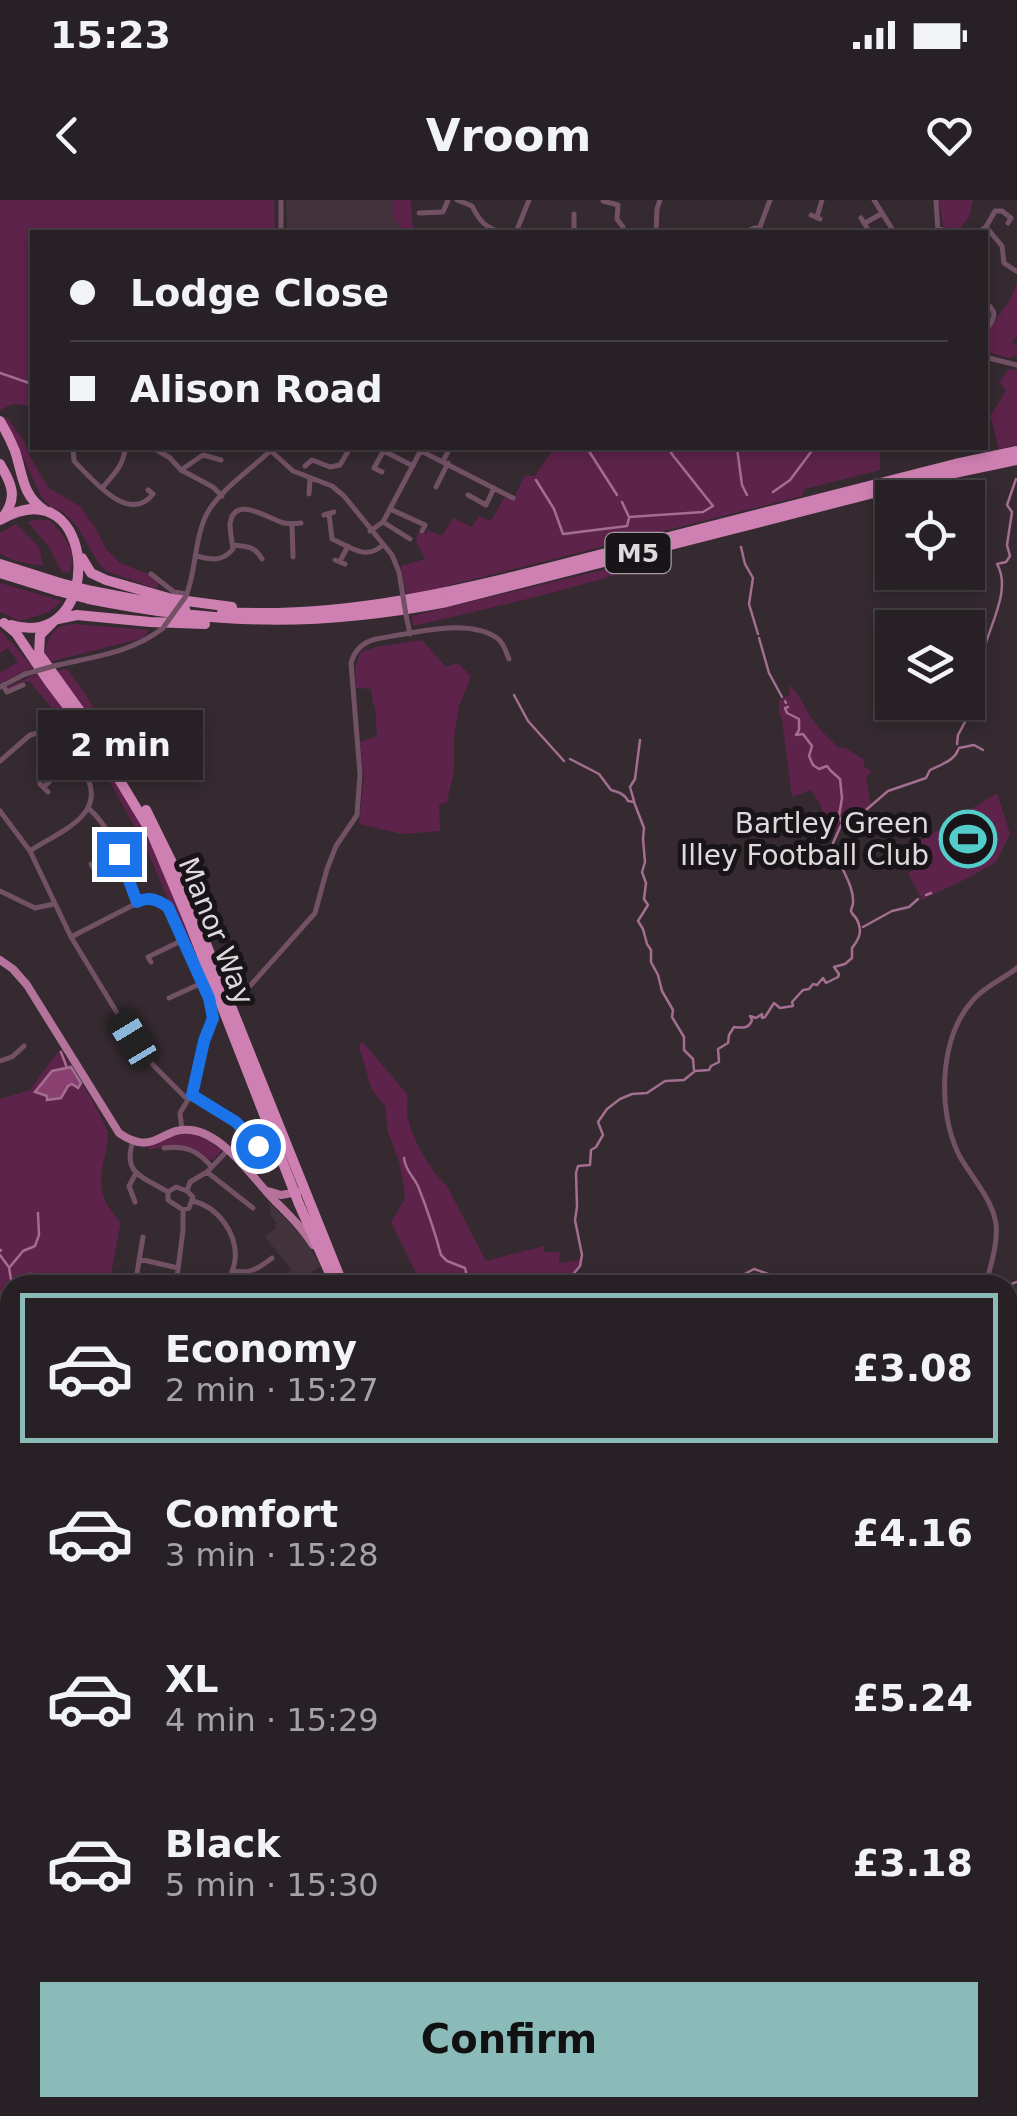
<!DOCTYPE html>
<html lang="en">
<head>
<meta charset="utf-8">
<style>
  body { margin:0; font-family:"DejaVu Sans",sans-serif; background:#2f282c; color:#f1f3f6; height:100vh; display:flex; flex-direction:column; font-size:38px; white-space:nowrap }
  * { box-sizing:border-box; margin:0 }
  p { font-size:32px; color:#a4a3a6 }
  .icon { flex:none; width:55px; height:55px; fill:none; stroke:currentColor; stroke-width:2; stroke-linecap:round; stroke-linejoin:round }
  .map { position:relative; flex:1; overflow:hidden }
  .details { position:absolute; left:0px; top:1075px; width:1018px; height:842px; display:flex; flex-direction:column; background:#272024; border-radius:30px 30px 0 0; box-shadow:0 5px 15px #0003,0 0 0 2px #433e41 }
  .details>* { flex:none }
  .top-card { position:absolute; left:30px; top:30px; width:958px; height:220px; border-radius:0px; box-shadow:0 5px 15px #0003,0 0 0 2px #433e41; display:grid; align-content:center; height:220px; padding:0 40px; background:#272024 }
  .controls { position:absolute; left:875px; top:280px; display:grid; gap:20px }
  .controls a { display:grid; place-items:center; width:110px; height:110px; border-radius:0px; background:#272024; box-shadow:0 5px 15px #0003,0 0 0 2px #433e41; font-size:50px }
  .end { position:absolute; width:45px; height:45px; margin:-22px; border:12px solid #1a73e8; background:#fff; box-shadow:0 0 0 5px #fff }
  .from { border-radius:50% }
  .bubble { position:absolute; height:70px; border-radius:0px; background:#272024; box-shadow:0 5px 15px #0003,0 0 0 2px #433e41; font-size:32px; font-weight:700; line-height:70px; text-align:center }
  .car { position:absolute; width:30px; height:60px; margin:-30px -15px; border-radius:12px; box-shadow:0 0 8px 2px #0007; background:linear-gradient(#222 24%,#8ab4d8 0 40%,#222 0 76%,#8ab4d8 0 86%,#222 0) }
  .top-card b { display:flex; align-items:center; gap:35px; height:95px; font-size:38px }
  .top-card b+b { border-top:2px solid #433e41 }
  .top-card i { width:25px; height:25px; background:#f1f3f6 }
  ul { padding:18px 0 0; list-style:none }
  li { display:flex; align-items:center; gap:30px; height:150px; margin:0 20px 15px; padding:0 20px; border:5px solid transparent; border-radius:0px }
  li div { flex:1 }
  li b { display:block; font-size:38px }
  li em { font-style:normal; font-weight:700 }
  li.current { border-color:#8bbbb9 }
  li>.icon { width:90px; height:90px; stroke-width:1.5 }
  .cta { display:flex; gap:20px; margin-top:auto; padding:20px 40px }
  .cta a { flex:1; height:115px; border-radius:0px; background:#8bbbb9; color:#111; font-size:40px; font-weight:700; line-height:115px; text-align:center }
  .status { display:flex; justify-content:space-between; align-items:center; height:70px; padding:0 50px; background:#272024; direction:ltr }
  .status svg { height:28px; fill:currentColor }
  header { display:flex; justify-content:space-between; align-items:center; height:130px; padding:0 40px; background:#272024; font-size:45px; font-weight:700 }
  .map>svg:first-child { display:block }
  .built { fill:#43333c }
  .green { fill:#5e234b }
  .water { fill:#894070; stroke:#a36e90; stroke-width:2.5 }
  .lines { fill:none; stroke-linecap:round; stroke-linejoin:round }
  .stream { stroke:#a36e90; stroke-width:2.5 }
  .river { stroke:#894070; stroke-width:6 }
  .minor { stroke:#725165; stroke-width:5 }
  .major { stroke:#b5739c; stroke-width:8 }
  .highway { stroke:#cf80b2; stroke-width:10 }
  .minor-bridge { stroke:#725165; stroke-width:5 }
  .highway-bridge { stroke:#cf80b2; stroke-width:10 }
  .route { stroke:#1a73e8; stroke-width:12 }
  .labels { text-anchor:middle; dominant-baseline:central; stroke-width:10; stroke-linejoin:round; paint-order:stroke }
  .shield { fill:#181417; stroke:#a39da1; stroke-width:2.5 }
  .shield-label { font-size:25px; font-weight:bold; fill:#dfd8dc }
  .poi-label { font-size:28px; fill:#dfd8dc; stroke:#181417; text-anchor:end }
  .street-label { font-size:28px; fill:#dfd8dc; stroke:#181417 }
</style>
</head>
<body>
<div class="status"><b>15:23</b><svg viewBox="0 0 49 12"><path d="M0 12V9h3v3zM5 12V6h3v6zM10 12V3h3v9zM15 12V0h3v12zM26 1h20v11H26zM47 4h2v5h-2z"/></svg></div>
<header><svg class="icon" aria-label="back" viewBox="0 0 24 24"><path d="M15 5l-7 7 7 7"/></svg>Vroom<svg class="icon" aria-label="heart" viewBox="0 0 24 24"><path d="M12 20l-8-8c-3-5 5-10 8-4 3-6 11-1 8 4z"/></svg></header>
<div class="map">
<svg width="1017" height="1916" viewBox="0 0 1017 1916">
  <rect width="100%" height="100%" fill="#342a30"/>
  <path class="built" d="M 286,0 L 393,0 L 393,19 L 412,31 L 457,30 L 459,32 L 287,32 Z
    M 268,1001 L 303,1037 L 321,1066 L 291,1085 L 272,1085 L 292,1070 L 265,1037 L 276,1028 L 274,1025 L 277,1023 L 269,1013 L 271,1010 Z
    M 10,1309 L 10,1455 L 0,1434 L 0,1311 Z
    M 0,1701 L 10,1703 L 10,1806 L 0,1804 Z"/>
  <path class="green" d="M 0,0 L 274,0 L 275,32 L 32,32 L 32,206 L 13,204 L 0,210 Z
    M 393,0 L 411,0 L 412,24 L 417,30 L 457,30 L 468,32 L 404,32 L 393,19 Z
    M 939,0 L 973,0 L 969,17 L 957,32 L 943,26 Z
    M 1017,83 L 1017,136 L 1012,142 L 1017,146 L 1017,155 L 1008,158 L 985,151 L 985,135 L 1010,100 Z
    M 1009,169 L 1017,170 L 1017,245 L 999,249 L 990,216 L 1006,191 L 999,182 Z
    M 5,219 L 8,219 L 24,241 L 30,257 L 49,288 L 81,307 L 96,329 L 106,349 L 120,363 L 148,374 L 159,382 L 157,389 L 106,371 L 99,364 L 77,326 L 63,312 L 50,307 L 41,296 Z
    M 554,248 L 880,248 L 880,270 L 805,289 L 802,296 L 407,396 L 401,367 L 403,365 L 425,359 L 416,341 L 418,332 L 425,334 L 428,330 L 442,336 L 453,318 L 472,327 L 479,316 L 491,321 L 504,298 L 514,298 L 525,275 L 535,276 Z
    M 35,320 L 49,320 C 64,334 79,353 69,373 L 62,372 L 49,347 L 28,322 Z
    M 16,324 L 39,347 L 43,366 L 16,361 L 0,354 L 0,333 Z
    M 652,358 L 651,364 C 573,389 493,408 413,426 L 412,416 Z
    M 0,383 L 62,401 L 49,412 L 20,421 L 0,412 Z
    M 75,424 L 149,430 L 143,438 L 49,462 L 45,452 C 50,432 55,425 75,424 Z
    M 0,430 L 33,467 L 0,483 L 0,473 L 18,462 L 8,448 L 0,453 Z
    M 422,440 L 446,467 L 458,463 L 471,476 L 459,507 L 454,538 L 454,570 L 447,602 L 439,605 L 440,631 L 402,634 L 359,624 L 364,576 L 360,542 L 377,536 L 375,506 L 373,504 L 371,489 L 356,488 L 355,468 L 361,452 L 376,447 Z
    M 64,469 L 68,470 L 86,495 L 127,565 L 124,566 L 98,526 L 57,474 L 58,471 Z
    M 39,473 L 107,565 L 156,652 L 219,808 L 215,810 L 147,650 L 115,591 L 102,568 L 29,481 L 9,489 L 8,487 Z
    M 789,485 C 801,495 805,509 814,522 C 821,531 831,540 839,548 L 845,548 L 863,559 L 865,568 L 872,571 L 866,578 L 871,606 L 852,619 L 842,621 L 831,638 L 820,604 L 811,590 L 792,597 L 782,520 L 779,511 L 779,501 L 790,494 Z
    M 997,593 L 1010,634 L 996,662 L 970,677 L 922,700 L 908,673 L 916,669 L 918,654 L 915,650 L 909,648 Z
    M 362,841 L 407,894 C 408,902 406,911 408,919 C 414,942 430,970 447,986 L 486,1061 L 544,1046 L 544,1052 L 560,1052 L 559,1063 L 580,1060 L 580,1066 L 571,1077 L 570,1083 L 565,1085 L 422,1085 L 391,1022 L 405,999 L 404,987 L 399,962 L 388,932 L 385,906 L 372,890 L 359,847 Z
    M 60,849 C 71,866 104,916 107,932 C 109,944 105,953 103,964 C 98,988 103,1004 120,1021 L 120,1026 L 109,1085 L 10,1085 L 10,1309 L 0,1311 L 0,899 L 30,890 Z
    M 191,933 L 203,937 L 222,950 L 214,959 L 209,960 C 187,942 176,943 149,950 L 148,946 L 175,935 Z
    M 0,1607 L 6,1614 L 1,1621 L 10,1625 L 10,1703 L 0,1701 Z
    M 326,1908 L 478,1908 L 477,1916 L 329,1916 Z"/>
  <path class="water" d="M 71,867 L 81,883 L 78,888 L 72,884 L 68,886 L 61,898 L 47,900 L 47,896 L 35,892 L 52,871 Z"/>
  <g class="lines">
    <path class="stream" d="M 0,173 L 32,184
      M 587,248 L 617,295
      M 668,248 L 674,257
      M 737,248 L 742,285 L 747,295
      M 536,280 L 554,309 L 563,334 L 627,326 L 629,318
      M 773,292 L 790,280 L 814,248
      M 622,302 L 629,317 L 703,312 L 713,306 L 675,258
      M 741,347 L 745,364 L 753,378 L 749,404 L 758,434
      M 759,438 L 769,473 L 782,497
      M 968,474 L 974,460 L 983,453 C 989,426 1012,390 997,364 L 1006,362 L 1010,356 L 1007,345 L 1012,312 L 1007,305 L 1016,279
      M 514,495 L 528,521 L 564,561
      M 785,501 L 786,503
      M 788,507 L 785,508 L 787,513 L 799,519 L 799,530 L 796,535 L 803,534 L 812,546 L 809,556 L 813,565 L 819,569 L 827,566 L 831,571 L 840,579 L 842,598 L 839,616 L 842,623 L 833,643
      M 957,544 L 958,535 L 971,511 L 966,502
      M 959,548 L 974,545 L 983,550
      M 570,559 L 599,574 L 611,590 C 618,592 625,594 628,601 L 634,602 L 644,628 L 643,639 L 645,662 L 642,672 L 646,683 L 644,699 L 648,705 L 638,721 L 643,729 L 647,744 L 651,750 L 651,762 L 658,775 L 662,791 L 673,810 L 672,817 L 684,837 L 684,850 L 693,859 L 694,870
      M 634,601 L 630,587 L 635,579 L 640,540
      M 842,623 L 852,622 L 888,591 L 926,578 L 930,570 C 940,565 954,561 958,550
      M 926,695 L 931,693
      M 863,727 L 892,711 L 909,707 L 918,699
      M 61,852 L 67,868
      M 404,958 C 405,970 413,976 418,986 C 427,1009 435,1032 441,1055 L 447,1061 L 465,1068 L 469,1085
      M 0,1051 L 1,1050
      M 0,1055 L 8,1066
      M 12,1085 L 9,1068 L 23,1051 L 35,1046 L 39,1035 L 38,1013
      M 21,1085 L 29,1074 L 32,1074
      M 571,1085 L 570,1078 L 580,1066 L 582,1055 L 575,1020 L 577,1007 L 576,973 L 578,966 L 590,965 L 591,950 L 596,947 L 603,935 L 598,922 L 607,909 L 620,899 L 632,894 L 647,893 L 665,881 L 684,880 L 695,871 L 709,870 L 711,866 L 719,862 L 718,849 L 728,843 L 729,835 L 734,827 C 742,828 749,829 752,820 L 750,816 L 756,818 L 762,814 L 762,818 L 765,817 L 774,803 L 780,808 L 793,806 L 792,802 L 803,790 L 809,789 L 813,784 L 817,785 L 823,778 L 826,783 L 838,777 L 839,774 L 834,767 L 845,764 L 852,758 L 852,748 C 860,738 863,730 856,718 C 854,716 852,714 851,711 C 851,708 853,706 853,703 C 854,689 845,675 840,663 L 850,657 L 841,657 L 833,651
      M 697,1085 L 705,1077 L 719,1082 L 741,1076 L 754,1069 L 780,1078 L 789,1078 L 793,1085
      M 1008,1085 L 1017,1082
      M 0,1095 L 10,1098
      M 1008,1118 L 1017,1126
      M 0,1156 L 7,1136 L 10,1114
      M 2,1399 L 2,1389 L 10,1383
      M 0,1518 L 7,1508
      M 0,1634 L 10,1640
      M 1008,1674 L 1017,1666
      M 956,1908 L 966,1916"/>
    <path class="river" d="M 1008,1870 L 1017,1870"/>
    <path class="minor" d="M 281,0 L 281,32
      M 457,0 L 472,6 C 479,20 485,28 501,32
      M 874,0 L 894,32
      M 936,0 L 938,32
      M 603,1 L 618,5 L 617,19 L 623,27 L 623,32
      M 419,13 L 443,12 L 448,0
      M 811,15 L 820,19
      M 817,17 L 822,0
      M 861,18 L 867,28
      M 865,23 L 881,14
      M 986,27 L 1002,46 L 1004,63 L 1016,71
      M 939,29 L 952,32
      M 516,32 L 529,0
      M 574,32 L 574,14
      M 656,32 L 657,9 L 660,0
      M 746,32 L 754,28 L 760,28
      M 758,32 L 770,0
      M 978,32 L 986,27 L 995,11 L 1002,11 L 1011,18 L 1008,23
      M 985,103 C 1000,112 993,120 985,132
      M 985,157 L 1017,165
      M 73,248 L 74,261 C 93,280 129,325 153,294 L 148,290
      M 137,248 L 157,250 L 170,258 L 181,270 L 213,287 L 222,296
      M 378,248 L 413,266
      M 421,251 L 513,298
      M 272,252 L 293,271 L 332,286 L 344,296 L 392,355 L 399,372 L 401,384
      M 443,261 L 450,248
      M 305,266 L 312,260 L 330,267 L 340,265 L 350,248
      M 181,270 L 203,255 L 221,260
      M 382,272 L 374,268 L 384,250
      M 103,287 C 114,274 124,265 125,248
      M 436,287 L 448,263
      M 309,294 L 310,279
      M 468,295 L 486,305 L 494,288
      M 390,309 L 425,325 L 422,331
      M 329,314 L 332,339 C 351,347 365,361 383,345
      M 324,315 L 334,312
      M 383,322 L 410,339
      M 292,324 L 293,357
      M 370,331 L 383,322 L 421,250
      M 233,345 C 246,346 255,346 262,359
      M 196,356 C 212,360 222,362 233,349 C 232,341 230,332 230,324 C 234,293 270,320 284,323 C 291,324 294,324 301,323
      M 335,360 L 345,364
      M 340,361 L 348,346
      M 151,374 L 174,392 L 187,394
      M 186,396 C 196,372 194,344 204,320 C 213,295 250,270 269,252
      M 406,415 L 410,434
      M 54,466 C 91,457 132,453 163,428
      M 3,485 L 7,492 L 23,485
      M 0,487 L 25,474
      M 0,561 L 30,535 L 42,532 C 65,549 110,583 83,615 C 70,630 46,640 30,651
      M 40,584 L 48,592
      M 44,587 L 72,559
      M 88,608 C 113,628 126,672 137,701
      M 0,611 L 30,651 L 71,737 L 133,839 L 154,866 L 188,900
      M 91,664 L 97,673
      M 94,668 L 119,654
      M 0,691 L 35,708 L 54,704
      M 71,737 L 145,699 L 162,703 L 173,715 L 209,798 L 213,818 L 203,841 L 195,888 L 180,913 L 182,930
      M 151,762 L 148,757 L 183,740
      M 227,791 L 236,793 L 249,787 L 315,713 L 327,669 L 336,646 L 357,615 L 360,574 L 351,463 C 355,449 363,442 376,439 C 409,434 467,417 497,438 C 504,443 506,452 509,459
      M 169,798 L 202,783
      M 0,861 L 12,857 L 24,846
      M 193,895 L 236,922 L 262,952
      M 133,941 C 122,974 143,977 168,992
      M 164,948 C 185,945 197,950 212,967
      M 207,972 L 253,1008
      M 176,987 L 187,991 L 193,997 L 189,1008 L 183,1010 L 168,1000 L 168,992 Z
      M 187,991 L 190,982 L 207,972 L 228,950
      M 193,1001 C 218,1007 238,1034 235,1060 C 234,1069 230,1077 227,1085
      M 135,1002 L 129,986 L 136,973
      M 139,1059 L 178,1068
      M 232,1071 C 250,1074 258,1069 272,1058
      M 135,1085 L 143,1037
      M 176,1085 L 183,1030 L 183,1010
      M 985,1085 C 991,1067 998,1042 996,1024 C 992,998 971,977 959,955 C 937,911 939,838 973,800 C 985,786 1003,779 1017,768
      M 0,1809 L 10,1811
      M 0,1834 L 10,1827
      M 76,1908 L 85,1912 L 87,1916
      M 158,1908 L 185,1916
      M 241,1908 L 253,1912
      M 275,1908 L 276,1916
      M 321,1908 L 324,1916
      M 491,1908 L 501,1916
      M 550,1908 L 561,1916
      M 600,1908 L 604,1916
      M 770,1908 L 773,1911
      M 797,1908 L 802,1916
      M 836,1908 L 841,1916
      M 19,1916 L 19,1908
      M 63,1916 L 68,1908
      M 212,1916 L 215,1908
      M 480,1916 L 481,1908
      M 620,1916 L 633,1908
      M 698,1916 L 700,1912 L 710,1908
      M 892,1916 L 895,1908"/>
    <path class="major" d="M 0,760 L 13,769 L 27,785 L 119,933 C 155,958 161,926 191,930 C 224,934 252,977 273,999 C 287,1013 302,1027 313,1045
      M 268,991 L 281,995 L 298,992
      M 1008,1342 L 1017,1344
      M 0,1553 L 10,1543
      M 0,1562 L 10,1552
      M 654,1908 L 658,1916"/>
    <path class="highway" d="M 0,221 C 6,231 11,241 15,251 C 23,275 22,295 44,310
      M 0,264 C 12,284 18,298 3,317
      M 0,320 C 98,263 107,453 11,425
      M 82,358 L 91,373 L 106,380 L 172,399 L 232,407
      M 0,364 L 60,383
      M 0,373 L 58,391
      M 92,391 L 185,409
      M 89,399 C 218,425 318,427 447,402 L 940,276 L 1017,260
      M 222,412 C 355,420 482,385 610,352 C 725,323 840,293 955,264 L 1017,251
      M 58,419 L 77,415 L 150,422 L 205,424
      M 4,423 L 16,433 L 49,482 L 105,556 L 152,634 L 189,722 L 299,1004 L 335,1085
      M 52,423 L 40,435 L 39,454 L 90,525
      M 146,610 L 180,679 L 343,1085
      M 0,1445 L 10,1466
      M 0,1471 L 10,1492
      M 847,1908 L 852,1916
      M 857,1908 L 862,1916
      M 153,1916 L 157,1908"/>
    <path class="minor-bridge" d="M 401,384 L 406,415
      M 163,428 L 186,396
      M 25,474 L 54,466"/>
    <path class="highway-bridge" d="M 60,383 L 92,391
      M 58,391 L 89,399"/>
  </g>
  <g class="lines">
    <path class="route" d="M 119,654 L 137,702 C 149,696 158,700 168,707 L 209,798 L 213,818 L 204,841 L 192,895 L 236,922 L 258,946"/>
  </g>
  <defs>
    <g id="stadium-ring" transform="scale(2.875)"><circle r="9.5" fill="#181417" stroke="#53cdc9" stroke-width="1.5"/><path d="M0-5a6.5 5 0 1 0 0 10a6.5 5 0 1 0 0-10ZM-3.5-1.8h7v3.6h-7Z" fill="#53cdc9"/></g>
  </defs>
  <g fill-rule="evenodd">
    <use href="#stadium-ring" x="968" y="639"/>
  </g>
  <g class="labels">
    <rect class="shield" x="605.5" y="333" width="65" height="40" rx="8"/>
    <g class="shield-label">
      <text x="638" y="353">M5</text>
    </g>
    <g class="poi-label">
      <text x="929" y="623">Bartley Green<tspan x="929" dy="32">Illey Football Club</tspan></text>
    </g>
    <g class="street-label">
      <text transform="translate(216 731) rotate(68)">Manor Way</text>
    </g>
  </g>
</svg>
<div class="controls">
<a><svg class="icon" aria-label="locate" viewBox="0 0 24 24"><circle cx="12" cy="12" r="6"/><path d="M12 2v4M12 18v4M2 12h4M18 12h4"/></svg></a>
<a><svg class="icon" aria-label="layers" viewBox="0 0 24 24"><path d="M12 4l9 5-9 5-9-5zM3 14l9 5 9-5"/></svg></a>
</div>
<i class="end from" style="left:258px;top:946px"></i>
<i class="end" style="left:119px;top:654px"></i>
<div class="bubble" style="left:38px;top:510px;width:165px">2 min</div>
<i class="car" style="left:133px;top:839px;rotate:329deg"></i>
<div class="top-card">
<b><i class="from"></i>Lodge Close</b>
<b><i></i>Alison Road</b>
</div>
<section class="details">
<ul>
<li class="current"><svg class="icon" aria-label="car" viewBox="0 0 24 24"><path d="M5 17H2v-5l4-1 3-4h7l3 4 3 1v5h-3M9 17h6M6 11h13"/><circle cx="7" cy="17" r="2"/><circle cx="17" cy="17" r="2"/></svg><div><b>Economy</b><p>2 min · 15:27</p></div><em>£3.08</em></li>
<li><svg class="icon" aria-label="car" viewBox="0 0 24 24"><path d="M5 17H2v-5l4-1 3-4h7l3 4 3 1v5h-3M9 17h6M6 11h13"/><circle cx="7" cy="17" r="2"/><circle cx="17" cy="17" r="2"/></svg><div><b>Comfort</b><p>3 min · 15:28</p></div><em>£4.16</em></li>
<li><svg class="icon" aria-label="car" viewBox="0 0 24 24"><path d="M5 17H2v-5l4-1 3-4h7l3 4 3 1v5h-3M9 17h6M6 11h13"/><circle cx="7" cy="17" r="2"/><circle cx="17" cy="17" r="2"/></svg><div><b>XL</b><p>4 min · 15:29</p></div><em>£5.24</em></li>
<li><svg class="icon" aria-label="car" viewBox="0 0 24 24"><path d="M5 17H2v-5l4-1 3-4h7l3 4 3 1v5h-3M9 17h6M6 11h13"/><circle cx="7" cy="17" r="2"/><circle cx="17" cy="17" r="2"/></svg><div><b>Black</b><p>5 min · 15:30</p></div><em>£3.18</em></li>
</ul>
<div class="cta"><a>Confirm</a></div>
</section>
</div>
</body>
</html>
